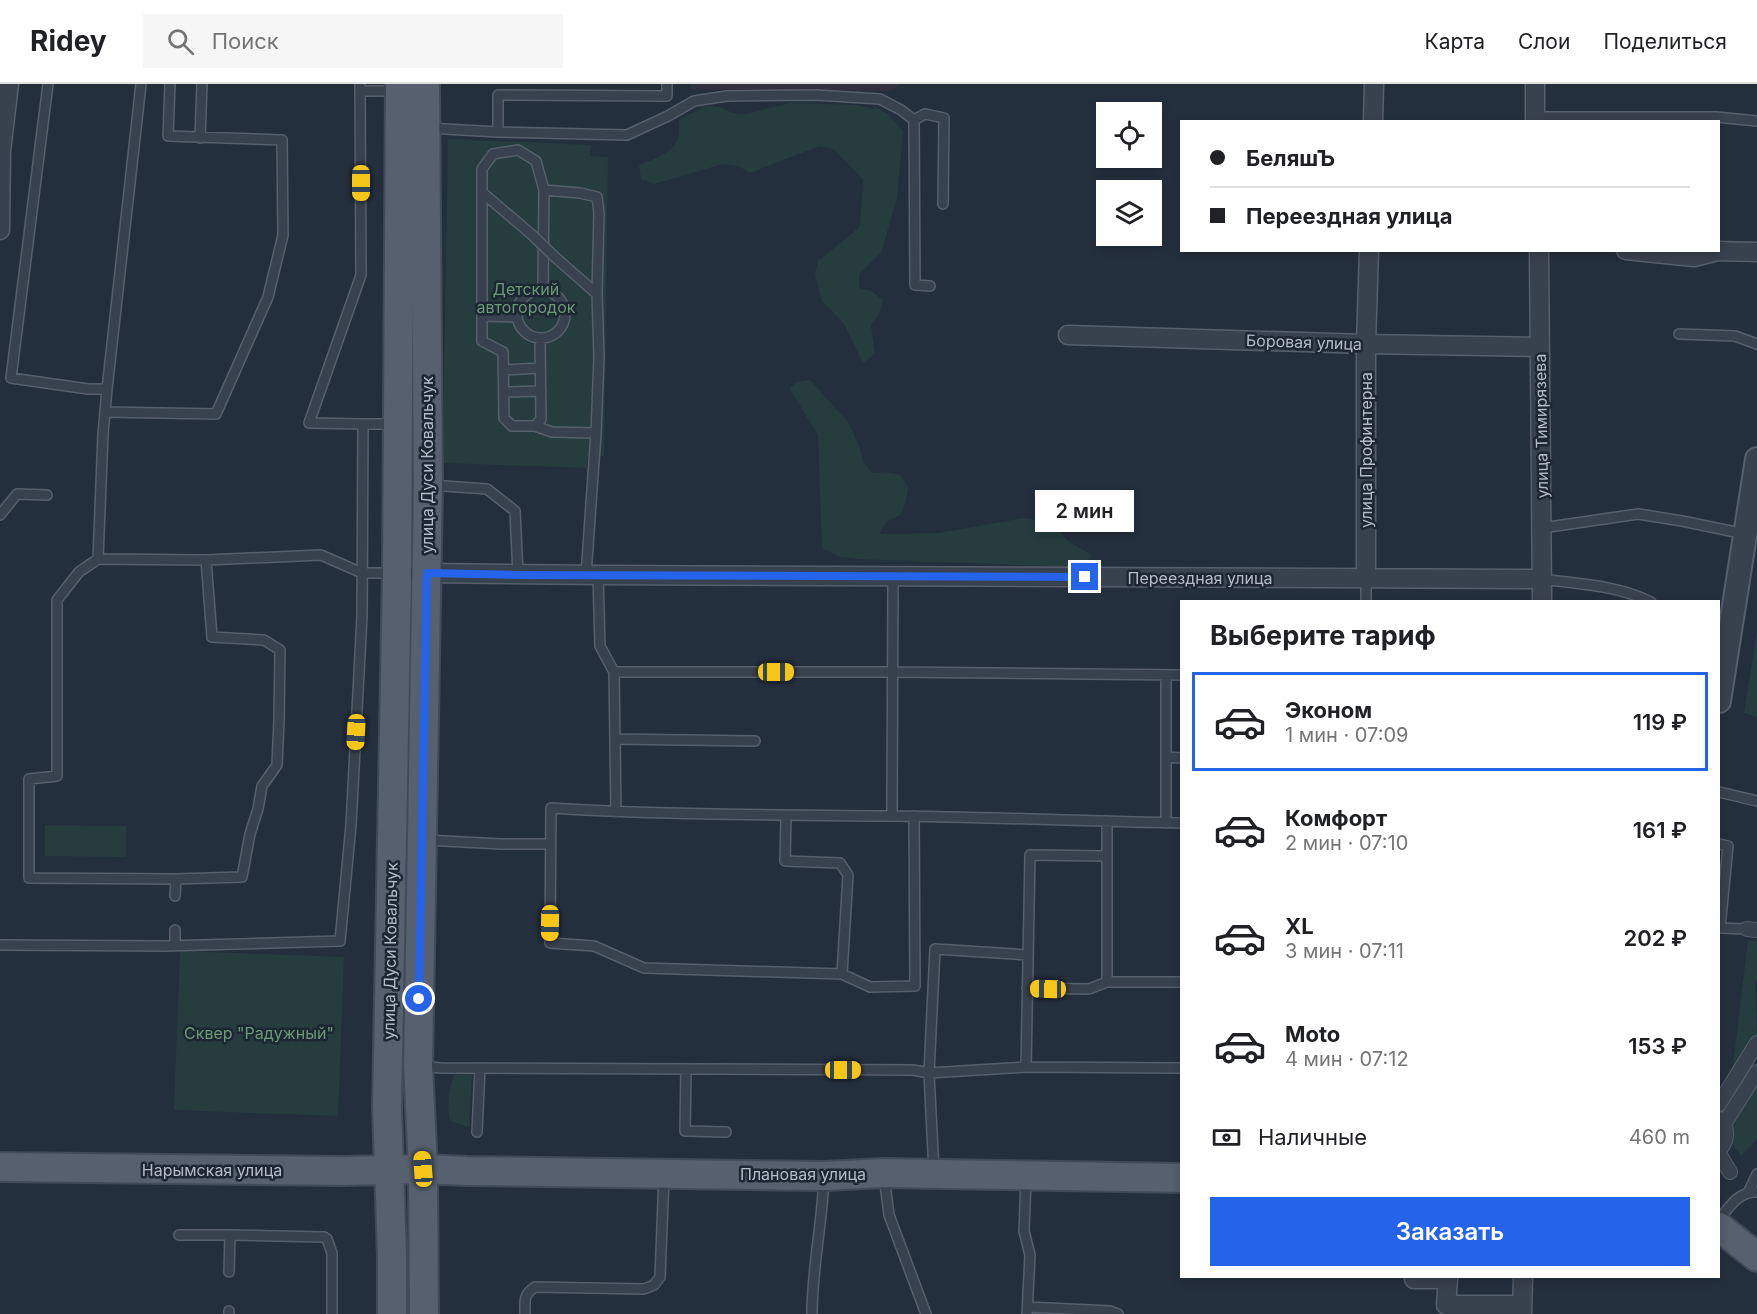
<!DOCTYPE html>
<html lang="ru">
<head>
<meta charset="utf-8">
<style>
  body { margin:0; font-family:Inter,sans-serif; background:#f6f6f6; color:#202124; height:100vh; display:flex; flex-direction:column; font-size:22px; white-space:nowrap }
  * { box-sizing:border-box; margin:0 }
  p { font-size:20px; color:#757577 }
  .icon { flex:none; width:33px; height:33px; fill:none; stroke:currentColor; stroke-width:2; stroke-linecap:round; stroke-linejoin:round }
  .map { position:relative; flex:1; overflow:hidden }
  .details { position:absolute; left:1180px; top:516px; width:540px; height:678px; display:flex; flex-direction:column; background:#fff; border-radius:0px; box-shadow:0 3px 9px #0003 }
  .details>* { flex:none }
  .hud { position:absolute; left:1180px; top:36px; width:540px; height:132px; border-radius:0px; box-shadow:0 3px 9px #0003; display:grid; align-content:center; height:132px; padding:0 30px; background:#fff }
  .fabs { position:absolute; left:1096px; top:18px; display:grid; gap:12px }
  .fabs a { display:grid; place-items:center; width:66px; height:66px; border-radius:0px; background:#fff; box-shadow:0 3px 9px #0003; font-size:30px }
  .end { position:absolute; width:27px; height:27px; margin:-14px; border:8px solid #2563eb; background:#fff; box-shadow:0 0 0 3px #fff }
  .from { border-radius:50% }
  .bubble { position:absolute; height:42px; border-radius:0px; background:#fff; box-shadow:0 3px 9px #0003; font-size:20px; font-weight:600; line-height:42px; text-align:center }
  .car { position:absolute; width:18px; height:36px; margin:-18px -9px; border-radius:8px; box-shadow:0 0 4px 2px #0007; background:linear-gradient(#f5c518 24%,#345 0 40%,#f5c518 0 76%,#345 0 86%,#f5c518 0) }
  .hud b { display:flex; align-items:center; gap:21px; height:57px; font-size:22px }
  .hud b+b { border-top:2px solid #e0e0e0 }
  .hud i { width:15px; height:15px; background:#202124 }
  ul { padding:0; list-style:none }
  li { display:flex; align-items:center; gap:18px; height:99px; margin:0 12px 9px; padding:0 18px; border:3px solid transparent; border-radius:0px }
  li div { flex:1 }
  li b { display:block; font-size:22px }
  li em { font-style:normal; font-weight:600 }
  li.active { border-color:#2563eb }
  li>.icon { width:54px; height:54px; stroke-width:1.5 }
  h2 { padding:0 30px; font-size:27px; line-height:72px }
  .pay { display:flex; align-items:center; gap:15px; height:66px; padding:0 30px; font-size:22px }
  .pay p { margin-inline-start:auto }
  .primary-button { display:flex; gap:12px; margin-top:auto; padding:12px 30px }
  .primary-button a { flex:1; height:69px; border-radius:0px; background:#2563eb; color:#fff; font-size:24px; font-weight:600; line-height:69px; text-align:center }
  header { display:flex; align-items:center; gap:36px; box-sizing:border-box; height:84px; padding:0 30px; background:#fff; border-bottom:2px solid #e0e0e0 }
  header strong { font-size:28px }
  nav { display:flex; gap:33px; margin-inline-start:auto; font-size:21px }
  .search { width:420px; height:54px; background:#f6f6f6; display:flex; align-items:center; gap:15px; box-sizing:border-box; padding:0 21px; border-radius:0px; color:#757577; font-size:22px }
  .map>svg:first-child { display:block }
  .medical { fill:#32303f }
  .green { fill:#263c3f }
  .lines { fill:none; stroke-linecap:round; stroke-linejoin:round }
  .service-casing { stroke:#565f6c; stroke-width:12 }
  .pedestrian-casing { stroke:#565f6c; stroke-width:16 }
  .minor-casing { stroke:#565f6c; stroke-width:21 }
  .tertiary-casing { stroke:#565f6c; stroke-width:26 }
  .primary-casing { stroke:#414a57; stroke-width:32 }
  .service { stroke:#38414e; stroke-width:9 }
  .pedestrian { stroke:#38414e; stroke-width:14 }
  .minor { stroke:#38414e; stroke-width:18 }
  .tertiary { stroke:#38414e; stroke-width:22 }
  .primary { stroke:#56606e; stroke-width:28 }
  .service-bridge-casing { stroke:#565f6c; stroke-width:12; stroke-linecap:butt }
  .service-bridge { stroke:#38414e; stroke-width:9 }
  .route { stroke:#2563eb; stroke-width:8 }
  .labels { text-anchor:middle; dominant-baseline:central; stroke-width:5; stroke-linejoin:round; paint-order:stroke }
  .park-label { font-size:16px; fill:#6b9a76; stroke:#1d2633 }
  .street-label { font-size:16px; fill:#b4bcc9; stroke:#1d2633 }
</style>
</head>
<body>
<header>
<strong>Ridey</strong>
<div class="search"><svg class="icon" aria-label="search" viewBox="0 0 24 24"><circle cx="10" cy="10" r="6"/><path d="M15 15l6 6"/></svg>Поиск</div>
<nav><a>Карта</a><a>Слои</a><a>Поделиться</a></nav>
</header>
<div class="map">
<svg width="1757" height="1230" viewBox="0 0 1757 1230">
  <rect width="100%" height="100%" fill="#242f3e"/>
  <path class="medical" d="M 691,0 L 900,0 L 891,7 L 691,5 Z"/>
  <path class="green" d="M 790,19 L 858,21 L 871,25 L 876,23 L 888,30 L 903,47 L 897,114 L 881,169 L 859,190 L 859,204 L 871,207 L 883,216 L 879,230 L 871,242 L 875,270 L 863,279 L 844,240 L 822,217 L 815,191 L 818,177 L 860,143 L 863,96 L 834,65 L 820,62 L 750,89 L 738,82 L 723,80 L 654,100 L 641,95 L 639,81 C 654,75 675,69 679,51 C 680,47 679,41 679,36 L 706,22 L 720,23 L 733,29 L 746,30 Z
    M 448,55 L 591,61 L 590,72 L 608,73 L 604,372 L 588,372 L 586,384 L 443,379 Z
    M 810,296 L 848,338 L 860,364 L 863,378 L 872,389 L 886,388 L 900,391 L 908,403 L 906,417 L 900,431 L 886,438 L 879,450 L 939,449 L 1023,434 L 1052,438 L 1068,457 L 1092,471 L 1083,483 L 856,475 L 840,473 L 822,464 L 818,351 L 789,304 L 797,298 Z
    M 1757,546 L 1757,633 L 1744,629 Z
    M 45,741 L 126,742 L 126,773 L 45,772 Z
    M 1748,856 L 1757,857 L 1757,895 L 1755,899 L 1757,951 L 1732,990 Z
    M 180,867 L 344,873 L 338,1032 L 174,1026 Z
    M 472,990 L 469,1043 L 450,1037 C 447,1022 448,1006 454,991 Z
    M 1757,998 L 1757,1055 L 1741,1072 L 1730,1057 L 1732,1037 Z"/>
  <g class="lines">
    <g class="service-casing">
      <path id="service" d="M 48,0 L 11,294 L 88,305 L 107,305
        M 141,0 L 107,305 L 103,350 L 98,475 L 79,488 L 57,516 L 57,692 L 29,695 L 29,794 L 176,795 L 242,793 L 250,750 L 258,725 L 262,702 L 277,681 L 279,636 L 280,566 L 264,556 L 212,553 L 206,476
        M 361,7 L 397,7
        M 1534,33 L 1716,33 L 1757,37
        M 914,36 L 925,30 L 944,34 L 943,120
        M 427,44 L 498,48 L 498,11 L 667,12 L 667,0
        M 498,48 L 627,51 L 668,32 L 694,17 L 727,12 L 816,11 L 880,15 L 901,26 L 914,36 L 915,201 L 930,202
        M 200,54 L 202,0
        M 483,109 L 531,150
        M 556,174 L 597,210 L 599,273 L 596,349 L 586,491
        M 543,206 L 544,106
        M517 230a24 24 0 1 1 48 0a24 24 0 1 1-48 0Z
        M 482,232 L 517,233
        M 1679,250 L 1735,252 L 1757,260
        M 540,254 L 541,335 L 535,342 L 512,342 L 504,334 L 503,268 L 482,257 L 482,85 L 493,70 L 518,66 L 536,77 L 544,106 L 580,109 L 597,113 L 599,129 L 597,210
        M 504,286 L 540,284
        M 504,308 L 541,307
        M 105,328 L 216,330 L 268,213 L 283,151 L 282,56 L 168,52 L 170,0
        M 363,340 L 394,340
        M 535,342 L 552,348 L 596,349
        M 430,401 L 487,405 L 515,427 L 518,491
        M 0,431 L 17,410 L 47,411
        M 1542,444 L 1638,430 L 1682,437 L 1745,450
        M 98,475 L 206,476 L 321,471 L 362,489 L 424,489
        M 598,491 L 600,562 L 614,588 L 616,728
        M 1542,495 C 1578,500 1617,501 1651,518
        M 1366,518 L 1366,494
        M 614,588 L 892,588 L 1182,591
        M 1166,591 L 1166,739
        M 615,655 L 755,657
        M 1166,673 L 1182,674
        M 1719,708 L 1757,717
        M 786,732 L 785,777 L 840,779 L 848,791 L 842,890
        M 892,732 L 893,492
        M 914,732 L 915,902 L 870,903 L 842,890 L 644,884 L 594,862 L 550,859 L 551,724 C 664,731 778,731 891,732 C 988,733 1085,737 1182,739
        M 1107,737 L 1107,898 L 1182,898
        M 425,756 L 501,760 L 551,760
        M 1719,760 L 1728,762 L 1720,844 L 1747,845
        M 175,812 L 176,795
        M 175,846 L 175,861
        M 0,861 L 165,862 L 340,857 L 351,741 L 362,532 L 363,340 L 309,339 L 361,191 L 360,0
        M 1027,904 L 1089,905 L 1107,898
        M 420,982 L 441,984 L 913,986 L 929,989 L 1026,983 L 1182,984
        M 1026,983 L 1030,771 L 1107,772
        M 686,986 L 685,1047 L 726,1048
        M 477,1048 L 480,984
        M 934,1088 L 929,989 L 935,865 L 1028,871
        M 884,1092 L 889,1131 L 926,1230
        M 1026,1095 L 1024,1147 L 1030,1171 L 1027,1230
        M 1749,1107 L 1757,1090
        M 1719,1136 C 1729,1123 1739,1107 1757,1108
        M 179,1151 L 230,1151
        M 229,1188 L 230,1151 L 324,1153 L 327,1155 L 332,1169 L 332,1230
        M 1028,1223 L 1110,1227 L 1118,1230
        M 229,1230 L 229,1227
        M 525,1230 C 525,1217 523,1211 535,1203 L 644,1205 L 654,1201 L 660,1193 L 664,1092
        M 812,1230 C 812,1185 822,1140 824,1095"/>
    </g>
    <g class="pedestrian-casing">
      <path id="pedestrian" d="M 1747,845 L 1757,846
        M 1719,1020 L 1757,959
        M 1719,1035 C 1729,1044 1728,1057 1719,1066
        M 1724,1040 L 1757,988
        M 1719,1070 L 1730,1088"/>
    </g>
    <g class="minor-casing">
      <path id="minor" d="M 1373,38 L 1374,0
        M 1535,38 L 1535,0
        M 0,146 L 1,67 L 9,0
        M 1539,166 L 1542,518
        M 1626,166 L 1694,173 L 1718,167 L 1757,168
        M 1068,251 L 1366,260 L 1540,263
        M 427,489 L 598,491 L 1542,495
        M 1366,494 L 1366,260 L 1369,166
        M 1414,1195 L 1448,1195 L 1446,1221 L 1522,1221
        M 1522,1230 L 1523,1192"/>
    </g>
    <g class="tertiary-casing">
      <path id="tertiary" d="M 1719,617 L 1757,375"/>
    </g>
    <g class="primary-casing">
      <path id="primary" d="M 0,1083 L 344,1087 L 423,1085 L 467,1087 L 824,1092 L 883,1089 L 1182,1094
        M 1719,1143 L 1757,1173
        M 392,1230 L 392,1173 L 387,1023 L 397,489 L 400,0
        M 424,1230 L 423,1085 L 418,982 L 428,401 L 425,0"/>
    </g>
    <use href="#service" class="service"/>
    <use href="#pedestrian" class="pedestrian"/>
    <use href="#minor" class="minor"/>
    <use href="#tertiary" class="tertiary"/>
    <use href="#primary" class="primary"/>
    <g class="service-bridge-casing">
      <path id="service-bridge" d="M 531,150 L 556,174"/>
    </g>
    <use href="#service-bridge" class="service-bridge"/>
  </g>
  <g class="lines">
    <path class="route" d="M 419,915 L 427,489 L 518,491 L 1085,493"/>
  </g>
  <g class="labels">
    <g class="park-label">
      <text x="526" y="205">Детский<tspan x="526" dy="18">автогородок</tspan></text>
      <text x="259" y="949">Сквер "Радужный"</text>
    </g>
    <g class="street-label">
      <text transform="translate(1304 258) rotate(2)">Боровая улица</text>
      <text transform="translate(1541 342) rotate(-91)">улица Тимирязева</text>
      <text transform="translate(1366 366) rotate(-90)">улица Профинтерна</text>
      <text transform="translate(427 381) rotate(-90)">улица Дуси Ковальчук</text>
      <text x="1200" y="494">Переездная улица</text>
      <text transform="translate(390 867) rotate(-89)">улица Дуси Ковальчук</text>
      <text x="212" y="1086">Нарымская улица</text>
      <text x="803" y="1090">Плановая улица</text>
    </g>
  </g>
</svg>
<div class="fabs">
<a><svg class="icon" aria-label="locate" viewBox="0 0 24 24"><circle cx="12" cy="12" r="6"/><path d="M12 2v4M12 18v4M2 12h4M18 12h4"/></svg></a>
<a><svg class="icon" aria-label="layers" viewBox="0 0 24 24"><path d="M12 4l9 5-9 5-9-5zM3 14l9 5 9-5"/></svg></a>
</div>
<i class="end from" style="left:419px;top:915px"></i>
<i class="end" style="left:1085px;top:493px"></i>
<div class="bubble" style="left:1035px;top:406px;width:99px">2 мин</div>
<i class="car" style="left:361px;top:99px;rotate:180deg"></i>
<i class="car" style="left:776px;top:588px;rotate:90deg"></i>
<i class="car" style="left:356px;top:648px;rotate:183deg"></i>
<i class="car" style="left:550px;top:839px;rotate:181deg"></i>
<i class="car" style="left:1048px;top:905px;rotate:271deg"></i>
<i class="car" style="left:843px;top:986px;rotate:90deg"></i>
<i class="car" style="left:423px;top:1085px;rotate:356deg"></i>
<div class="hud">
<b><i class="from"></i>БеляшЪ</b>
<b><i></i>Переездная улица</b>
</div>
<section class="details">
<h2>Выберите тариф</h2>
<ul>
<li class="active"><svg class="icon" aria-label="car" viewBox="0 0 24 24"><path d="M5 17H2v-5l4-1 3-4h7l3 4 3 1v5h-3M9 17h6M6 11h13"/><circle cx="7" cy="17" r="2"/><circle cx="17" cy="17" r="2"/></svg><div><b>Эконом</b><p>1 мин · 07:09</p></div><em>119 ₽</em></li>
<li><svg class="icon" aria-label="car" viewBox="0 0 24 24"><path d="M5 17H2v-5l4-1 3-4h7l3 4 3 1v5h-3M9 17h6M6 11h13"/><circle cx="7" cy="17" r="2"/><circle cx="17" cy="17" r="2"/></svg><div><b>Комфорт</b><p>2 мин · 07:10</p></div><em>161 ₽</em></li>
<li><svg class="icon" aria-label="car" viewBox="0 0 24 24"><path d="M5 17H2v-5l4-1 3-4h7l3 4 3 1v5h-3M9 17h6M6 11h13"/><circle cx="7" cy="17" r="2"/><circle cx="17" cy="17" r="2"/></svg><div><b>XL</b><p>3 мин · 07:11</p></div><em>202 ₽</em></li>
<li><svg class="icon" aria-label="car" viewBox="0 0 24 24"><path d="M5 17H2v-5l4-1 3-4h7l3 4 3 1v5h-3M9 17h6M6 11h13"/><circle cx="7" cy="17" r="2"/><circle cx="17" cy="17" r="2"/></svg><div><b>Moto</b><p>4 мин · 07:12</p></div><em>153 ₽</em></li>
</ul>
<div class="pay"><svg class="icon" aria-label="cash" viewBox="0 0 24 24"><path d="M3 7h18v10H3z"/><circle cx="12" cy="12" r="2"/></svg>Наличные<p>460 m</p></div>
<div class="primary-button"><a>Заказать</a></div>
</section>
</div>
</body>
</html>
